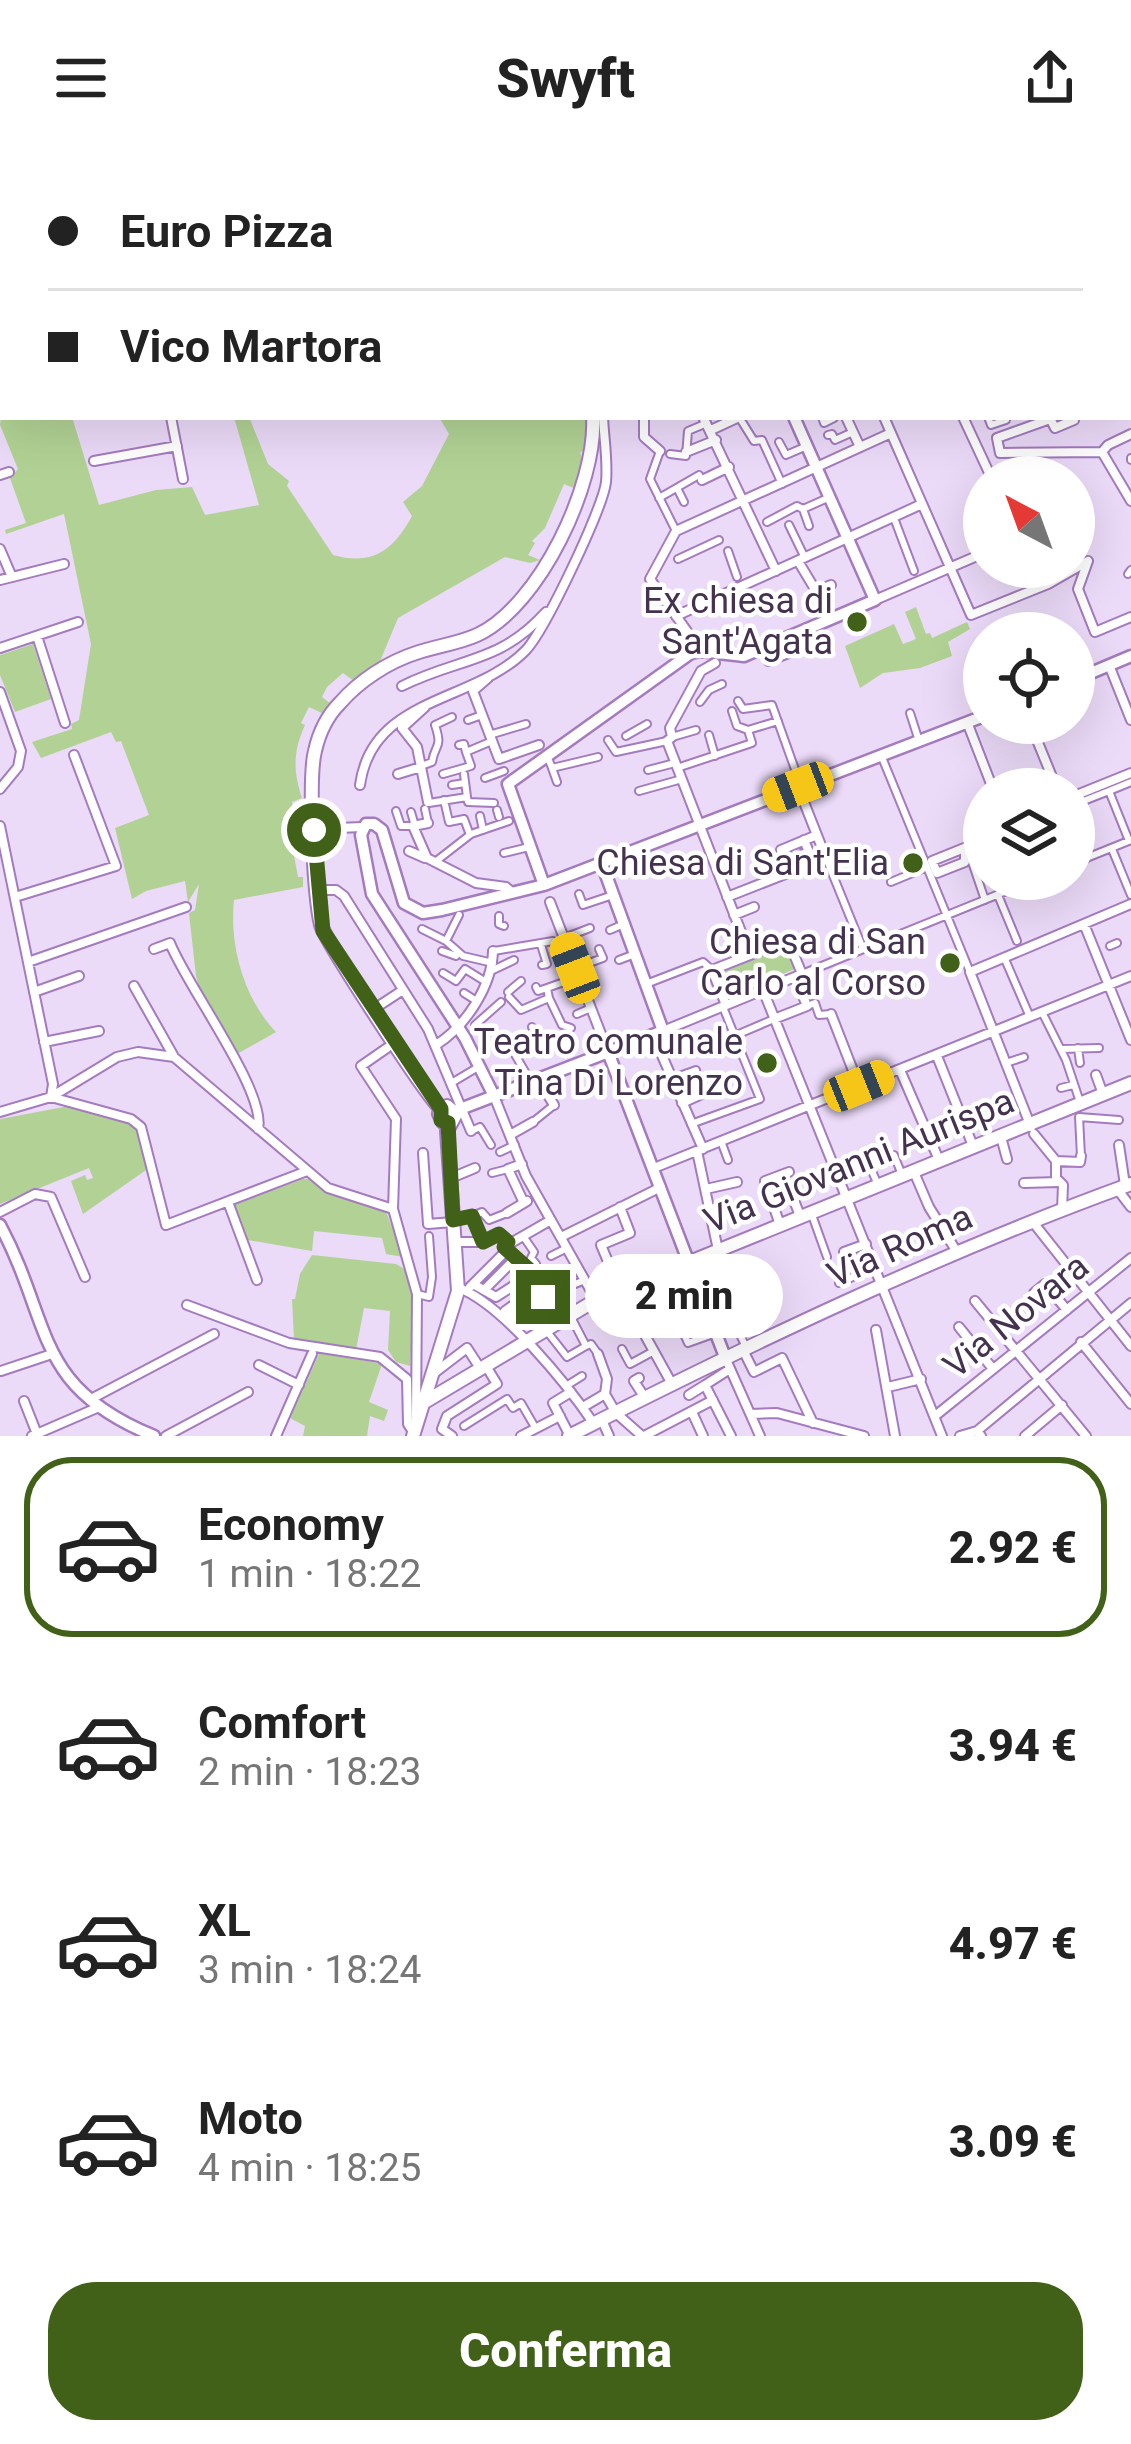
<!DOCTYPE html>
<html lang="it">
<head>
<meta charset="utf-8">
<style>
  body { margin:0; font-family:Roboto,sans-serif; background:#f2f2f2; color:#222; height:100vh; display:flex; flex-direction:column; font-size:45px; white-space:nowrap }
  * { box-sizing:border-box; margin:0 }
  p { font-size:39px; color:#767676 }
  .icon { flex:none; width:66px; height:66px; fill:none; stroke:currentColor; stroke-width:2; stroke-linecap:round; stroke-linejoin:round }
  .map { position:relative; height:1280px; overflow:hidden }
  .details { display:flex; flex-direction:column; background:#fff; flex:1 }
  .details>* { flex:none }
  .banner { position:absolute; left:0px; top:0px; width:1131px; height:264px; box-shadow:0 12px 48px #0002; display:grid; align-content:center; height:264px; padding:0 48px; background:#fff }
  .needle { width:78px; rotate:319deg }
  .tools { position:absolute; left:963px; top:300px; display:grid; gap:24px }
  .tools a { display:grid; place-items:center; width:132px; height:132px; border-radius:50%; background:#fff; box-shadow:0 12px 48px #0002; font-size:60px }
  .end { position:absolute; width:54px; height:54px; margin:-27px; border:15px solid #406117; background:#fff; box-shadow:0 0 0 6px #fff }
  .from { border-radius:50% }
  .bubble { position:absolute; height:84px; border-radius:42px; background:#fff; box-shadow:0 12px 48px #0002; font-size:39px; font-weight:800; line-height:84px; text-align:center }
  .car { position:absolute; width:36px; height:72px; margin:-36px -18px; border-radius:15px; box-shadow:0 0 9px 3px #0007; background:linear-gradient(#f5c518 24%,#345 0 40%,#f5c518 0 76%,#345 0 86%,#f5c518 0) }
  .banner b { display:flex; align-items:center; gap:42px; height:114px; font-size:45px }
  .banner b+b { border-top:3px solid #e0e0e0 }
  .banner i { width:30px; height:30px; background:#222 }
  ul { padding:21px 0 0; list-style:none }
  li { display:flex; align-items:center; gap:36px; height:180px; margin:0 24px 18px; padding:0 24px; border:6px solid transparent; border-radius:48px }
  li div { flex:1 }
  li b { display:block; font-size:45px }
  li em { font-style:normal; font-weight:800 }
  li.on { border-color:#406117 }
  li>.icon { width:108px; height:108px; stroke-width:1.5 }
  .action { display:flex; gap:24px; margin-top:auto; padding:24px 48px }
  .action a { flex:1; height:138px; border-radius:48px; background:#406117; color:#fff; font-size:48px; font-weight:800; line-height:138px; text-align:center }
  header { display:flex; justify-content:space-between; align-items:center; height:156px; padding:0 48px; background:#fff; font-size:54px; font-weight:800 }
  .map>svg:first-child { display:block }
  .green { fill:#b1d294 }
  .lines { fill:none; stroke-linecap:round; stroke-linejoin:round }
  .pedestrian-casing { stroke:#a47bbf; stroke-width:10 }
  .minor-casing { stroke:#a47bbf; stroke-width:12 }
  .tertiary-casing { stroke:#a47bbf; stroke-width:15 }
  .secondary-casing { stroke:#a47bbf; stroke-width:16 }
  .pedestrian { stroke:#fff; stroke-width:6 }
  .minor { stroke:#fff; stroke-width:8 }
  .tertiary { stroke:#fff; stroke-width:10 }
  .secondary { stroke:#fff; stroke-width:12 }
  .route { stroke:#406117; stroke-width:15 }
  .poi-dot { fill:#406117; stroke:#fff; stroke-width:4.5 }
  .labels { text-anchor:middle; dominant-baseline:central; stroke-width:9; stroke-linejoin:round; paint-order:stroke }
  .poi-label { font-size:36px; fill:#44324f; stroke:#fff; text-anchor:end }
  .street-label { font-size:36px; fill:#44324f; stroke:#fff }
</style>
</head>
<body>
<header><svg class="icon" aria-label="menu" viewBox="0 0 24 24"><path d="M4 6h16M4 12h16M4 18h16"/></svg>Swyft<svg class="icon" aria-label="share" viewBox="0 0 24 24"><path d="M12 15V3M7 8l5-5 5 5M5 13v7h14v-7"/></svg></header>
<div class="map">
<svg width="1131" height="1280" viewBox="0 0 1131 1280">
  <rect width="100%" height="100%" fill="#ebdaf8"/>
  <path class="green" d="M 3,246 L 3,261 L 72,261 L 99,349 L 156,334 L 192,331 L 205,359 L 259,349 L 234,261 L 249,261 L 268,308 L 289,325 L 287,330 L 333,399 C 372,410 393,395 412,360 L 403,346 L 422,330 L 449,278 L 439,261 L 590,261 L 590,288 L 580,297 L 585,310 L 576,333 L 564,328 L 545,372 L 532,385 L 535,387 L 528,399 L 540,404 L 530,407 L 505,401 L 398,462 L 378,510 L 354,525 L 343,517 L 327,531 L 322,541 L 331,548 L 324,558 L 309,551 L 301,567 L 305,569 C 293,595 293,615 302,642 L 292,646 L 297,693 L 293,694 L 298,721 L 303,721 L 303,731 L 234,744 C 229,789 244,843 276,876 L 237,898 L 202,841 L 196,820 L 189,757 L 195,754 L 199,728 L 188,746 L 185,725 L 146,735 L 132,743 L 115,672 L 149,659 L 121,585 L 116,586 L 111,576 L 41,602 L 32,586 L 72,573 L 71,568 L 79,564 L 91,488 L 64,358 L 6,378 L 5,374 L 26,367 L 10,322 L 18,313 L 0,269 Z
    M 916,451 L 926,478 L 930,477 L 932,482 L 967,466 L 970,473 L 948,486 L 952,500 L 920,512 L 883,517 L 860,532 L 845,490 L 894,468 L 903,488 L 916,483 L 905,456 Z
    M 33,488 L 51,543 L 15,556 L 0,519 L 0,499 Z
    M 785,791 L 795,813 L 728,840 L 720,817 Z
    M 69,950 L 134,968 L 149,1012 L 83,1058 L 71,1025 L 85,1019 L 87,1024 L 93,1022 L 89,1012 L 0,1048 L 0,963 Z
    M 303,1023 L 310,1023 L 331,1038 L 385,1053 L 403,1101 L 386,1098 L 382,1082 L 314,1075 L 312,1095 L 248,1084 L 234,1049 Z
    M 312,1099 L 396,1108 L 408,1115 L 414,1150 L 410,1210 L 396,1206 L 388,1194 L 390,1155 L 364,1152 L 356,1194 L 294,1184 L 292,1143 L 295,1143 L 300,1118 Z
    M 320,1196 L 382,1208 L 369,1246 L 388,1254 L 384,1265 L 370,1260 L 367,1280 L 303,1280 L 305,1270 L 290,1262 Z"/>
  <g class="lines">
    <g class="pedestrian-casing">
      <path id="pedestrian" d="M 652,0 L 655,3
        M 900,0 L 901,3
        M 739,261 L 754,285 L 762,284 L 782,328
        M 822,261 L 824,267 L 834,262
        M 988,261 L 991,269 L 1006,264
        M 828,279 L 832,278 L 835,284 L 853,276
        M 779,286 L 786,299 L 807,290
        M 660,295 L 650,323 L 676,375
        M 670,298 L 686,300 L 688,275 L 707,267
        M 1131,302 L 1131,304
        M 677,332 L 684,346
        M 659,342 L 699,319 L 702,324
        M 803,353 L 809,370
        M 894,362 L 914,415
        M 767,366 L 797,350 L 803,353 L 830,341
        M 789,369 L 805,402
        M 728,395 L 737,421
        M 678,403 L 719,384
        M 1128,418 L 1131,414
        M 768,506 L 807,491 L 801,476
        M 738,545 L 743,553 L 772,549 L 797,619
        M 700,546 L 709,534 L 722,528
        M 732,555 L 737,570 L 748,574
        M 910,557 L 919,585
        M 468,564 L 482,559
        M 489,579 L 526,568
        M 709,579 L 715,600
        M 626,580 L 647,568
        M 672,581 L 696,574
        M 608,584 L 616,596 L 667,585
        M 459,589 L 464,588 L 466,596
        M 881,599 L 970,816
        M 548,602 L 552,612 L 598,601
        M 421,610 L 432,606 C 435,587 443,593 435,569 L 452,561
        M 552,612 L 557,626
        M 677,612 L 752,587 L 748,574 L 778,565
        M 648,614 L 675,607
        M 443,618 L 471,610 L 466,596 L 492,585
        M 464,618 L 467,641
        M 485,622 L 504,615
        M 452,629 L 465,627
        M 639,635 L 682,623
        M 444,644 L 449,666 L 464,663 L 470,679
        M 429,647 L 467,641 L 468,646 L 494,647
        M 425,653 L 428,667
        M 497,654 L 499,661
        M 396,655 L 401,670 L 413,670
        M 411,656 L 415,670
        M 1074,657 L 1086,644 L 1109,635
        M 480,660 L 483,674
        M 1074,675 L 1086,703
        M 1129,685 L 1109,635 L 1131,626
        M 982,688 L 972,706 L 985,744
        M 1112,693 L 1131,739
        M 504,697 L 529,691
        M 826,702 L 863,793
        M 435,706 L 471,678 L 509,665
        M 1074,707 L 1131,684
        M 891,726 L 927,711
        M 579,738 L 583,749 L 613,739
        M 998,739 L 1017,785
        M 499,760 L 499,768 L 504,770
        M 422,773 L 446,785 L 459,759
        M 610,774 L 624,768
        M 564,782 L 590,772
        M 446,785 L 463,800 L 493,807
        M 541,789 L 547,808 L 542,809
        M 1110,790 L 1117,787
        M 442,795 L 456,800
        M 494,795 L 553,785
        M 1004,801 L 1030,861
        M 619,804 L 635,798
        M 575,812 L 603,802 L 599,793
        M 493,814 L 514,804
        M 443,817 L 456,825 L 465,813 L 486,826
        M 802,818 L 1036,723
        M 646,828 L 703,806 L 712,814
        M 536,831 L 538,835 L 547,832
        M 508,836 L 521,825
        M 464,837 L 475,844
        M 509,841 L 521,854 L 549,842 L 547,832 L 578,821
        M 549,842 L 562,869 L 571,872
        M 807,850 L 815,847 L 819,859 L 831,858
        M 1042,856 L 1066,904 L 1080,946
        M 577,858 L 591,852
        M 475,869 L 501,846
        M 532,871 L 543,891
        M 562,880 L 567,891
        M 734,880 L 774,863
        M 507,891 L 513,895 L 531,926
        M 1078,892 L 1080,907
        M 1061,893 L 1099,892
        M 1006,907 L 1024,901
        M 671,923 L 696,914
        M 453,926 L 480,910
        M 1061,932 L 1073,929
        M 533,966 L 554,949
        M 691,968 L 760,943 L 723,851
        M 471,975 L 480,971 L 491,989
        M 721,985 L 728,1004
        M 500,996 L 515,989
        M 894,999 L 902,1019
        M 1081,1000 L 1079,961 L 1119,964
        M 857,1014 L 853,1004 L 865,999 L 878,1029
        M 492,1017 L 508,1013
        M 708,1053 L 726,1047
        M 812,1059 L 827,1101
        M 472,1060 L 482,1056 L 489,1064 L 507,1057
        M 523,1080 L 534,1096 L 531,1102 L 536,1108 L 530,1114
        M 713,1096 L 727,1152 L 745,1189
        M 551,1100 L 567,1092
        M 839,1127 L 876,1111
        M 722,1131 L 742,1126 L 751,1158 L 741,1162 L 743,1171 L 737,1174
        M 745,1134 L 761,1130 L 769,1153
        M 417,1138 L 429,1141 L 432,1121 L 429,1080
        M 543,1141 L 585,1124
        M 707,1153 L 678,1165 L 688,1187 L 716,1177
        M 572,1163 L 586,1190 L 591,1188 L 598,1198
        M 637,1165 L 651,1160 L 645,1141 L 652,1137 L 649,1126
        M 549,1178 L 567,1201 L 586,1190
        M 622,1193 L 630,1208 L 654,1195
        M 566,1230 L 582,1220
        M 464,1270 L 507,1243 L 513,1252 L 521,1247 L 536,1273"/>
    </g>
    <g class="minor-casing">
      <path id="minor" d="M 374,0 L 374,3
        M 424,0 L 426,3
        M 719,0 L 721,3
        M 841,0 L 842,3
        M 1015,0 L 1017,3
        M 66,3 L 67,0
        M 124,3 L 124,0
        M 156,3 L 157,0
        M 187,3 L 188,0
        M 619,3 L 619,0
        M 806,3 L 810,1
        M 928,3 L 934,0
        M 0,15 L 3,22
        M 0,29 L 3,28
        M 0,41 L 3,47
        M 0,56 L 3,54
        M 0,145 L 3,149
        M 171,261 L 183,323
        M 644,261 L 644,281 L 660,295
        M 703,261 L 776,415
        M 846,261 L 860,291
        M 884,261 L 971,459 L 1048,428 L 1088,405 L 1078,433 L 1095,476 L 1131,461
        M 963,261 L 991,321
        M 1050,262 L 1055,272 L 1074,264
        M 1050,263 L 997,282 L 1000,297 L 1102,296 L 1131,345
        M 711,274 L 739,261
        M 686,296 L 716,284
        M 1102,296 L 1108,289 L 1131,278
        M 94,305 L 177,290
        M 0,319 L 9,316
        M 702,324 L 729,311
        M 0,393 L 12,421
        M 798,405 L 816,435 L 831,429
        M 1033,411 L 1041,428
        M 0,424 L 64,408
        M 875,444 L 984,397
        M 676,460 L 922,348
        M 37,480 L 65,567
        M 0,492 L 78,466
        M 701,495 L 650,423 L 676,375 L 891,277
        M 715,507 L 701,515 L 670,572 L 672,581 L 667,585 L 750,799
        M 1109,509 L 1131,564
        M 488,522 L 473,535 L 499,603 L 539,589
        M 402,530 C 460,501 499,508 546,456
        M 0,536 L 21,595 L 18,611 L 0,633
        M 425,551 L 402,572 L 417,591 L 428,646
        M 967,566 L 993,633
        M 1030,567 L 1057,633
        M 398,618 L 421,611
        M 360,629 C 372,540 475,547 526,494 C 545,474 603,352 606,326 C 608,305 604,282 603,261
        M 1074,640 L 1131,617
        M 428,667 L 413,670 L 427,702 L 476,727 L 506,731 L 513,737
        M 0,670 L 53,928 L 51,941 L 131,963 L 141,971 L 166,1069 L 307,1015
        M 314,673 L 362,671
        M 804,684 L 809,696 L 786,705 L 781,694 L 817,679
        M 965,692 L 965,706 L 937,717 L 932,705 L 984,684
        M 409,695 L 425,702
        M 318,734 L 336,734 L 344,740 L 428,873 L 471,975
        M 15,741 L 116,710 L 74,599
        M 727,741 L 826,702 L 798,631
        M 550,746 L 608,896
        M 734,759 L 754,751
        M 1084,768 L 1131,884
        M 154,793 L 170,787 C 186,829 267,936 258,973
        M 28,806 L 186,751
        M 134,830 L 173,899
        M 763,834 L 942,1280
        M 34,836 L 79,820
        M 374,853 L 403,834
        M 831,858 L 859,930
        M 774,863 L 807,850 L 795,821
        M 663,875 L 802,818 L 788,784 L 712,814 L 726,849
        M 653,879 L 703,993
        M 44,886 L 99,875
        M 436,889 C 466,870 492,830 493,795
        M 387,892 L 361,910 L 396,963 L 393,1053
        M 937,900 L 973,990
        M 900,914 L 939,1004
        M 1096,919 L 1103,938
        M 538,923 L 554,949
        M 494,940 L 526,1020 L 596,1144
        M 682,947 L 717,931
        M 0,956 L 51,941 L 117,901 L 138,896 L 174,901 L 328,1032 L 393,1053 L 417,1138 L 416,1260
        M 1031,971 L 970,816 L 1131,748
        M 1034,978 L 1056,1005 L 1056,1022 L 1063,1029 L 1062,1054
        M 510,979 L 533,966
        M 1001,981 L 1007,1003
        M 1119,989 L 1125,1029
        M 697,995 L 718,1094
        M 423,997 L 428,1068 L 453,1066
        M 1056,1005 L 1080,1006 L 1081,1000
        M 522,1008 L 508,1013 L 524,1047
        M 654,1012 L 1131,820
        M 914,1016 L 929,1051 L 957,1096
        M 451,1022 L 475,1012
        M 1024,1027 L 1058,1026
        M 706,1033 L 737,1026
        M 1118,1034 L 1131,1051
        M 785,1041 L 792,1039 L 800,1060
        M 228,1046 L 257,1124
        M 620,1051 L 630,1077 L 601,1089 L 620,1134 L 672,1228
        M 0,1056 L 35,1038 L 51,1041 L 85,1121
        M 507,1057 L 527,1045
        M 453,1063 L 472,1060 L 481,1084
        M 551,1064 L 504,1091 L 538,1125 L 537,1132 L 547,1146 L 539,1153 L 551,1169
        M 1032,1065 L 1131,1190
        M 780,1069 L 765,1025 L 789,1016
        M 561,1081 L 661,1031
        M 455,1086 L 483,1086 L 499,1078 L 507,1086
        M 844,1096 L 866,1088
        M 562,1114 L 565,1119 L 578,1112
        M 473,1128 L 496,1141 L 533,1117
        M 470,1131 L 507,1094
        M 459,1132 C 503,1149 567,1228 594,1268
        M 486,1132 L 516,1102
        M 1034,1137 L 1045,1128 L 1067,1154
        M 519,1145 L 541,1175
        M 975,1145 L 1086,1280
        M 187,1149 L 289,1187 L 380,1201 L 407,1223 L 408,1268 L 413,1276
        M 513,1166 L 505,1155 L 537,1132
        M 615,1169 L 634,1160
        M 959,1171 L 993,1213
        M 876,1174 L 895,1280
        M 1081,1186 L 1131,1248
        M 743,1194 L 754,1216 L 782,1202 L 813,1267
        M 598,1198 L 607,1223 L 605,1238
        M 728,1208 L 760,1280
        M 259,1209 L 299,1229
        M 730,1213 L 705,1229 L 731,1280
        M 1,1215 L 52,1198
        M 433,1218 L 467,1192 L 480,1212
        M 639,1222 L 634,1225 L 645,1242
        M 888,1231 L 921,1223
        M 689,1239 L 705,1229
        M 91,1243 L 214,1178
        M 24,1245 L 37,1278
        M 583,1251 L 605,1238 L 616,1257 L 642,1280
        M 692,1256 L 703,1280
        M 751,1258 L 777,1257 L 864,1280
        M 935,1260 L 1131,1102
        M 602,1264 L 609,1280
        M 977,1275 L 1131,1147
        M 32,1280 L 99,1251
        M 166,1280 L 248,1236
        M 276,1280 L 312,1198
        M 452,1280 L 442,1273 L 447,1260 L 497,1228 L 486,1210
        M 521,1280 L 560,1260
        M 570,1280 L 553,1247 L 571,1236
        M 644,1280 L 713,1244
        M 960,1280 L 977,1275 L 981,1280
        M 1025,1280 L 1062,1249"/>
    </g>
    <g class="tertiary-casing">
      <path id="tertiary" d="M 679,0 L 680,3
        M 766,0 L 768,3
        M 0,242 L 3,241
        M 1074,524 L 1131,500
        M 544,729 L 508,628 L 691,497 L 701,495 L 744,500 L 875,444 L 794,261
        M 608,896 L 725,1201
        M 494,940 L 465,882 L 372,738 L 361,679 L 366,668 L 374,668 L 382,674 L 404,747 L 423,757 L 442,754 L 544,729 L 984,560
        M 455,955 L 663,875 L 602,708
        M 0,1069 C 53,1168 32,1230 154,1280"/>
    </g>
    <g class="secondary-casing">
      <path id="secondary" d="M 217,0 L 222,3
        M 1108,0 L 1109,3
        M 1082,3 L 1087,0
        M 1128,48 L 1131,55
        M 441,953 C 427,941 326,786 321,769 C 314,740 308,622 315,595 C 319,577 327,560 340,547 C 359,525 388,506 416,497 C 436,490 457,488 477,479 C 540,450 597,327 593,261
        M 423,1247 L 596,1144 L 1131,927
        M 413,1280 L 458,1135 L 447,975 L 456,958 L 447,950 L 439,958 L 443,966 L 449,967
        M 569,1280 C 752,1187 938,1098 1131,1028"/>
    </g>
    <use href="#pedestrian" class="pedestrian"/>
    <use href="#minor" class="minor"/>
    <use href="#tertiary" class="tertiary"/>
    <use href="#secondary" class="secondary"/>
  </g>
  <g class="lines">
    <path class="route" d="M 314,674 L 323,775 L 441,953 L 441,964 L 448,967 L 453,1064 L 472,1060 L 483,1086 L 499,1078 L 508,1086 L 504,1091 L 533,1117 L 543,1141"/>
  </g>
  <g class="poi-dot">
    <circle cx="857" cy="466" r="12"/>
    <circle cx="913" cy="707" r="12"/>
    <circle cx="950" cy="807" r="12"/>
    <circle cx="767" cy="907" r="12"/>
  </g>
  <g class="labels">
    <g class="poi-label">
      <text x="833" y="445">Ex chiesa di<tspan x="833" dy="41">Sant'Agata</tspan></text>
      <text x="889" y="707">Chiesa di Sant'Elia</text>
      <text x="926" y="786">Chiesa di San<tspan x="926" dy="41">Carlo al Corso</tspan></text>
      <text x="743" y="886">Teatro comunale<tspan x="743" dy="41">Tina Di Lorenzo</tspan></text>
    </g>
    <g class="street-label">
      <text transform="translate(859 1005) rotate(-22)">Via Giovanni Aurispa</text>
      <text transform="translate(900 1090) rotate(-24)">Via Roma</text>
      <text transform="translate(1016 1160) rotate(-39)">Via Novara</text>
    </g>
  </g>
</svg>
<div class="tools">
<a><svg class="needle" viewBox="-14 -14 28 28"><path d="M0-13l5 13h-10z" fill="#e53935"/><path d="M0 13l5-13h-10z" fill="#767676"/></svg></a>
<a><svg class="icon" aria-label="locate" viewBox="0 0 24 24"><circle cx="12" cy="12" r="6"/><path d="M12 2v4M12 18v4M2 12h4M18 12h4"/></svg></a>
<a><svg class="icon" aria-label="layers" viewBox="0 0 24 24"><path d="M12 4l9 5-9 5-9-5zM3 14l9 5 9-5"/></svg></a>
</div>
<i class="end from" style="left:314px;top:674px"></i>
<i class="end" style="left:543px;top:1141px"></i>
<div class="bubble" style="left:585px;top:1098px;width:198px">2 min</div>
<i class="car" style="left:798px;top:631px;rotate:249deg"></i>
<i class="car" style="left:575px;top:812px;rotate:339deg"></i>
<i class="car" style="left:859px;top:930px;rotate:68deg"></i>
<div class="banner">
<b><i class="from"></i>Euro Pizza</b>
<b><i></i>Vico Martora</b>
</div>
</div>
<section class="details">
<ul>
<li class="on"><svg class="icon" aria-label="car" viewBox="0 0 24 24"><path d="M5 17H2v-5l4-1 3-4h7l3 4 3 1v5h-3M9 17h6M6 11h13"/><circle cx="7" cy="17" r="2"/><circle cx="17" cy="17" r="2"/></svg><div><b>Economy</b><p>1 min · 18:22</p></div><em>2.92 €</em></li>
<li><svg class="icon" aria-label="car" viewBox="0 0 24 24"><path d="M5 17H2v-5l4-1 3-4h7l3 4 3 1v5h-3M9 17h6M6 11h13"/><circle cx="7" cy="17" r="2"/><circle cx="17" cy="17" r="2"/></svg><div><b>Comfort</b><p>2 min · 18:23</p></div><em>3.94 €</em></li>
<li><svg class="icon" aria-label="car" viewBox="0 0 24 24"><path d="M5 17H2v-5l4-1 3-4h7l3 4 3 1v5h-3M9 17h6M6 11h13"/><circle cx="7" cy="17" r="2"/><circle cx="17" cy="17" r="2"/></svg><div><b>XL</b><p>3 min · 18:24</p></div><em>4.97 €</em></li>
<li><svg class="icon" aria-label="car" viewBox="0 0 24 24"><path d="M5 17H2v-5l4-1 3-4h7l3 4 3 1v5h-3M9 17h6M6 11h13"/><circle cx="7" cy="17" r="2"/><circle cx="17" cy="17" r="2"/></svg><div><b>Moto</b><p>4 min · 18:25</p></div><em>3.09 €</em></li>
</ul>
<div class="action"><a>Conferma</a></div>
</section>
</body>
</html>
